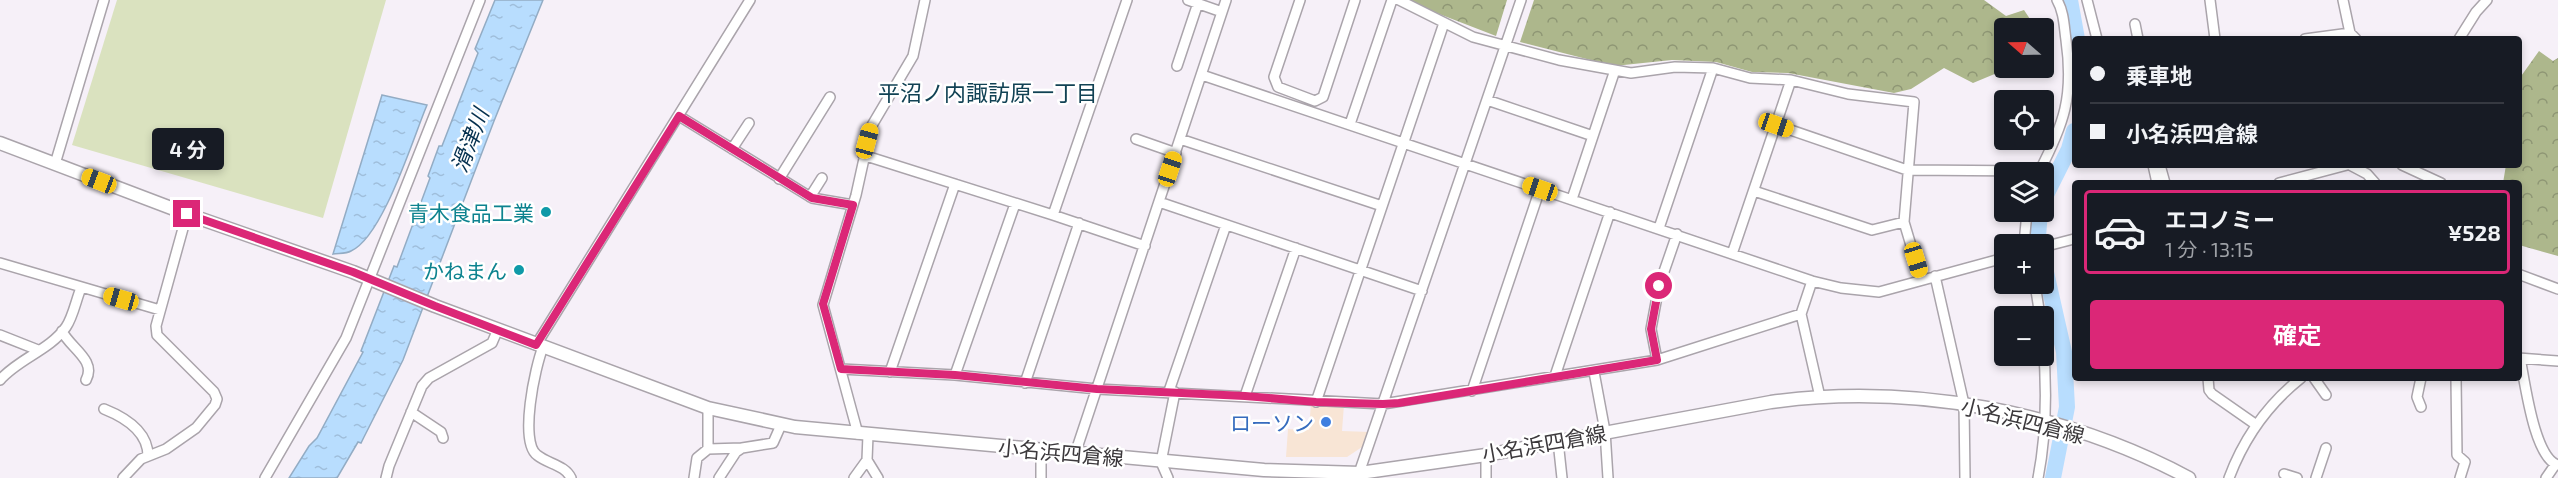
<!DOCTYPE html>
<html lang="ja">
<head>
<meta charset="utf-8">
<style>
  body { margin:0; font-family:"Exo 2","Noto Sans JP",sans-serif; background:#20242c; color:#f1f3f6; height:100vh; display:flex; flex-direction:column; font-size:22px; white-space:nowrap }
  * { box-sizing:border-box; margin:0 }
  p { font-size:20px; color:#9ea1a6 }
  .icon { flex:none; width:33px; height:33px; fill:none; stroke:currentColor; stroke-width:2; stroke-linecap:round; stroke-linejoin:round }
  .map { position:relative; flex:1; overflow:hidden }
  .details { position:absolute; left:2072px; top:180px; width:450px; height:201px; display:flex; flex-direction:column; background:#171b24; border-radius:6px; box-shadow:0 3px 9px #0003 }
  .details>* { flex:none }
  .hud { position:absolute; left:2072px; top:36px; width:450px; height:132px; border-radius:6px; box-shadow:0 3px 9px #0003; display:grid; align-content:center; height:132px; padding:0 18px; background:#171b24 }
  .needle { width:39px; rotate:290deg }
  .tools { position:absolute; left:1994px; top:18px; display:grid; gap:12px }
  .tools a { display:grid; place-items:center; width:60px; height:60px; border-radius:6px; background:#171b24; box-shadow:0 3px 9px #0003; font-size:30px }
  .end { position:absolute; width:27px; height:27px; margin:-14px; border:8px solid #db2777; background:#fff; box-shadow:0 0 0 3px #fff }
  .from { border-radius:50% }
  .bubble { position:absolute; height:42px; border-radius:6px; background:#171b24; box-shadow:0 3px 9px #0003; font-size:20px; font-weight:700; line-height:42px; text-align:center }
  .car { position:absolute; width:18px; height:36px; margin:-18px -9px; border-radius:8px; box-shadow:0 0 4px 2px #0007; background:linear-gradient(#f5c518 24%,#345 0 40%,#f5c518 0 76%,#345 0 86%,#f5c518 0) }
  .hud b { display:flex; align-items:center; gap:21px; height:57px; font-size:22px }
  .hud b+b { border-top:2px solid #363941 }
  .hud i { width:15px; height:15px; background:#f1f3f6 }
  ul { padding:10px 0 0; list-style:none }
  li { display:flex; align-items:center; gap:18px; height:84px; margin:0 12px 9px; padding:0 6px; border:3px solid #363941; border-radius:6px }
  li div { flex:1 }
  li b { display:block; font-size:22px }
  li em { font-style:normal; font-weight:700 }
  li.on { border-color:#db2777 }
  li>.icon { width:54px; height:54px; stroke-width:1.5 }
  .cta { display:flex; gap:12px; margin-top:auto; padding:12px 18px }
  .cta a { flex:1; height:69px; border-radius:6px; background:#db2777; color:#fff; font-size:24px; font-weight:700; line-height:69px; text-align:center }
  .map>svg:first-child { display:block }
  .commercial { fill:#f8e5d5 }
  .green { fill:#dae2bf }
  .forest { fill:url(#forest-crowns) }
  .water { fill:url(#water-ripples); stroke:#93acc4; stroke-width:1.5 }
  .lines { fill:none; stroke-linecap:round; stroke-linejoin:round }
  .river { stroke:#b8ddfe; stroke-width:16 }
  .minor-casing { stroke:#aaa4ab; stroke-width:12 }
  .major-casing { stroke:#aaa4ab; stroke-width:15 }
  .minor { stroke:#fff; stroke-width:9 }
  .major { stroke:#fff; stroke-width:12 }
  .route { stroke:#db2777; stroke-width:8 }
  .culture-dot { fill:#0f9aa8; stroke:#fff; stroke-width:2 }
  .shop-dot { fill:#3f7fe0; stroke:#fff; stroke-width:2 }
  .labels { text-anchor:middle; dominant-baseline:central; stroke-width:5; stroke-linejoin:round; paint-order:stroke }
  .culture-label { font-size:21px; fill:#0d838f; stroke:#fff; text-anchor:end }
  .street-label { font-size:21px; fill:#3c393c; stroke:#fff }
  .shop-label { font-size:21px; fill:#366cbe; stroke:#fff; text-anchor:end }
  .neighbourhood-label { font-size:22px; fill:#114254; stroke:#fff }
  .water-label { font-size:22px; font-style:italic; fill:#04304f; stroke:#fff }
</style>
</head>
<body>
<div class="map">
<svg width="2558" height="478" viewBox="0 0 2558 478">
  <defs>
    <pattern id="forest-crowns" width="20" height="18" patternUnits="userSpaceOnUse" patternTransform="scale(1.5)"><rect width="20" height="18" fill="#adb78c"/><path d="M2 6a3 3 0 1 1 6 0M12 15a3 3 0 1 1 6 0" fill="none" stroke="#8e9674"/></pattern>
    <pattern id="water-ripples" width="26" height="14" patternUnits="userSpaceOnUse" patternTransform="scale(1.5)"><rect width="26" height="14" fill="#b8ddfe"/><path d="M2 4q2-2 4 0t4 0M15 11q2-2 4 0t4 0" fill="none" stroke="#9fbedb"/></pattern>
  </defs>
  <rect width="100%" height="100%" fill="#f6f0f8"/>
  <path class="commercial" d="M 1311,403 L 1344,405 L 1342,431 L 1370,432 L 1365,445 L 1347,457 L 1286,457 L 1288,429 L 1309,430 Z"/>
  <path class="green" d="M 117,0 L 386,0 L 323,218 L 72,145 Z"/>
  <path class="forest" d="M 1403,0 L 1507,0 L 1496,36 Z
    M 1534,0 L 1984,0 L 2006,16 L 2024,10 L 2036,28 L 2004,28 L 2004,68 L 2009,68 L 1973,83 L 1944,68 L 1911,89 L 1894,93 L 1788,73 L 1752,72 L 1716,62 L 1672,60 L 1614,66 L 1520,42 Z
    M 2539,51 L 2553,61 L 2558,58 L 2558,256 L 2519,245 L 2518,183 L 2503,183 L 2506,165 L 2518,165 L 2519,126 L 2521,122 L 2519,118 L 2519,79 Z"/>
  <path class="water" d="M 495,0 L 543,0 L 494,121 L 403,360 L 364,437 L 361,443 L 358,442 L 337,478 L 289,478 L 309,446 L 317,438 L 363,352 L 361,351 L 394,266 L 397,267 L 430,178 L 428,176 L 439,146 L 442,146 L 478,53 L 475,49 Z
    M 382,95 L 427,105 C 413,138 383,237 351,251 C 346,254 338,253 333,254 Z"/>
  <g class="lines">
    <path class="river" d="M 2070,0 L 2077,39
      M 2043,201 L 2069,149 L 2074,131
      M 2040,244 L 2038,236 L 2040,212
      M 2043,259 L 2064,352 L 2067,407 L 2053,478"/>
    <g class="minor-casing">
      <path id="minor" d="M 1188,0 L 1222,12
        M 1300,0 L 1274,77 L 1278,87 L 1315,101 L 1323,97 L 1355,0
        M 1399,0 L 1473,37 L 1559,60 L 1631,73 L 1675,67 L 1713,68 L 1750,78 L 1791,80 L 1848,94 L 1914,102 L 1904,222 L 1921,279
        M 2087,0 L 2097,39
        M 2210,0 L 2215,39
        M 2343,0 L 2350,33 L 2356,39
        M 2135,24 L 2138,39
        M 2305,39 L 2350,33
        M 2459,39 L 2476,12 L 2487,0
        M 1177,66 L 1198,3
        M 1202,75 L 1812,281 L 1841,288 L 1879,292 L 2004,258
        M 1487,100 L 1593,136
        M 679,116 L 812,198 L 853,205
        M 1350,124 L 1392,0
        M 1776,125 L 1907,170 L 2040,171
        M 1136,139 L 1176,153
        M 1180,139 L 1382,206
        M 732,149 L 749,123
        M 863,155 L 1053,215 L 1145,246
        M 55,164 L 104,0
        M 2153,165 L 2157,183
        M 2160,165 L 2165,183
        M 2350,165 L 2367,174 L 2375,183
        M 2402,165 L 2441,183
        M 2039,172 C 2064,124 2074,96 2066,40 C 2064,26 2064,12 2057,0
        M 779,179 L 830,97
        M 2279,183 L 2347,165
        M 1754,191 L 1872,230 L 1904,222
        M 810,197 L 822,178
        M 1572,199 L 1615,70
        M 1159,202 L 1422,291
        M 1053,215 L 1127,0
        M 1659,228 L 1713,68
        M 2024,244 L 2027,212
        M 2043,247 L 2074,239
        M 1732,254 L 1791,80
        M 0,263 L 160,310
        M 2518,274 L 2558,289
        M 1935,276 L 1964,404 L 1965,478
        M 1812,281 L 1801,314 L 1820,397
        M 2035,284 L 2040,316
        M 62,331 C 69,347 97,360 86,380
        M 0,335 L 38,350
        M 536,345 L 750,0
        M 543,347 C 535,367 519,442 537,455 C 548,464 565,465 571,478
        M 2518,358 L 2558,361
        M 2520,358 C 2525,382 2534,458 2558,465
        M 1657,360 L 1651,329 L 1659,286 L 1677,234
        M 841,369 L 955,375 L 1097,389 L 1383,404 L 1657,360 L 1801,314
        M 890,372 L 955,184
        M 1594,372 L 1605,431 L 1608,478
        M 955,375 L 1015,204
        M 1555,376 L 1610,212
        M 2208,378 L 2209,390 L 2212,394 L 2255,424
        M 2314,378 L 2326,395
        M 2456,378 L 2457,455 L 2465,462 L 2460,478
        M 0,380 C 18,359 50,350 66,327 C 73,317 76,300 81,288
        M 1025,383 L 1079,223
        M 1169,391 L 1226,225
        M 1472,391 L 1540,189
        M 1245,396 L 1296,248
        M 1316,402 L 1444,23
        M 2421,407 L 2417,397 L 2421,378
        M 104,409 C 124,417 148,431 148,456
        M 411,412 L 441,432 L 443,438
        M 858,434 L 823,305 L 856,195 L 871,127 L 913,56 L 925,0
        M 868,435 L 867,460 L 878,478
        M 1558,441 L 1562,478
        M 708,449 L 742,448
        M 1041,451 L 1041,478
        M 1075,454 L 1226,0
        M 1486,455 L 1486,478
        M 2284,474 L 2297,478
        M 1358,476 L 1521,0
        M 123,478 L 141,459 L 166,449 L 196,428 L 215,405 L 217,399 L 214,392 L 157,335 L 156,326 L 187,214
        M 265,478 L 346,338 L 480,0
        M 386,478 L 389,466 L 422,386 L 429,378 L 492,343 L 498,329
        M 694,478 L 697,458 L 708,449 L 708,408
        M 719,478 L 736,452 L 742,448 L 773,443 L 781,425
        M 854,478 L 867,460
        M 1168,478 L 1161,462 L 1175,392
        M 2038,478 C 2047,432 2047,388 2043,342
        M 2229,478 C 2244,438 2267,405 2301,378
        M 2316,478 L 2326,448
        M 2546,478 L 2555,465"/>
    </g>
    <g class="major-casing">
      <path id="major" d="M 0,143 L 187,214 L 353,272 L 435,306 L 708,408 L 795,427 L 1264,470 L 1360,473 L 1486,455 L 1771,402 C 1912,383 2063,411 2189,478"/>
    </g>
    <use href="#minor" class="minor"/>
    <use href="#major" class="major"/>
  </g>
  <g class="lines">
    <path class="route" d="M 187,214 L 353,272 L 435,306 L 536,345 L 679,116 L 812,198 L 853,205 L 823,304 L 841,369 L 955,375 L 1097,389 L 1245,396 L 1316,402 L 1383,404 L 1399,403 L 1657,360 L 1651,329 L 1659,286"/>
  </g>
  <g class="culture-dot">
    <circle cx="546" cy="212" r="6"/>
    <circle cx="519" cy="270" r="6"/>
  </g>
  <circle class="shop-dot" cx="1326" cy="422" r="6"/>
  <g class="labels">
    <g class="culture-label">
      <text x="534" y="212">青木食品工業</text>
      <text x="507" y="270">かねまん</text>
    </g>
    <g class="street-label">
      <text transform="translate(2023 420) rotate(14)">小名浜四倉線</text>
      <text transform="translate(1544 443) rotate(-10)">小名浜四倉線</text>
      <text transform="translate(1061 452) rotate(5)">小名浜四倉線</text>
    </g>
    <g class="shop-label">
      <text x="1314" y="422">ローソン</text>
    </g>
    <g class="neighbourhood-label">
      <text x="988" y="92">平沼ノ内諏訪原一丁目</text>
    </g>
    <g class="water-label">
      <text transform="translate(469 140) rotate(-69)">滑津川</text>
    </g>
  </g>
</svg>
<div class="tools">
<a><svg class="needle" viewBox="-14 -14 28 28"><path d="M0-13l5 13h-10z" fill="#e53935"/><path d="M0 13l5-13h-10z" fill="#9ea1a6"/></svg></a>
<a><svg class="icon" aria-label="locate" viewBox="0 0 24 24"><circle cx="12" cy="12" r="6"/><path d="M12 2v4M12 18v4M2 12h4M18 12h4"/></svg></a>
<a><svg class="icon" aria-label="layers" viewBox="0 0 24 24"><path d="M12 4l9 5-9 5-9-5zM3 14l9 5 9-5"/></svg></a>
<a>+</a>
<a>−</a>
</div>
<i class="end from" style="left:1659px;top:286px"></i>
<i class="end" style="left:187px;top:214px"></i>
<div class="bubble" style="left:152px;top:128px;width:72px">4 分</div>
<i class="car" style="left:1776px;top:125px;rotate:109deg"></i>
<i class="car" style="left:867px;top:141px;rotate:15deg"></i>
<i class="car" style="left:1170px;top:169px;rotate:18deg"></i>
<i class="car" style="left:99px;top:181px;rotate:291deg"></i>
<i class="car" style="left:1540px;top:189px;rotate:289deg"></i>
<i class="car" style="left:1916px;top:260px;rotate:163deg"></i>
<i class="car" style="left:121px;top:299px;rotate:286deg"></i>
<div class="hud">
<b><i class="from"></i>乗車地</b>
<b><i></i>小名浜四倉線</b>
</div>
<section class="details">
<ul>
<li class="on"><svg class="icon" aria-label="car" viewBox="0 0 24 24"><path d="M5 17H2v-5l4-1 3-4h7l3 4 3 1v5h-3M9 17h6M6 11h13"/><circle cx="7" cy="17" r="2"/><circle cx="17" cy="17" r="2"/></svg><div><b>エコノミー</b><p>1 分 · 13:15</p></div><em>¥528</em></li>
</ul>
<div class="cta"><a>確定</a></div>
</section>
</div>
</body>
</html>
